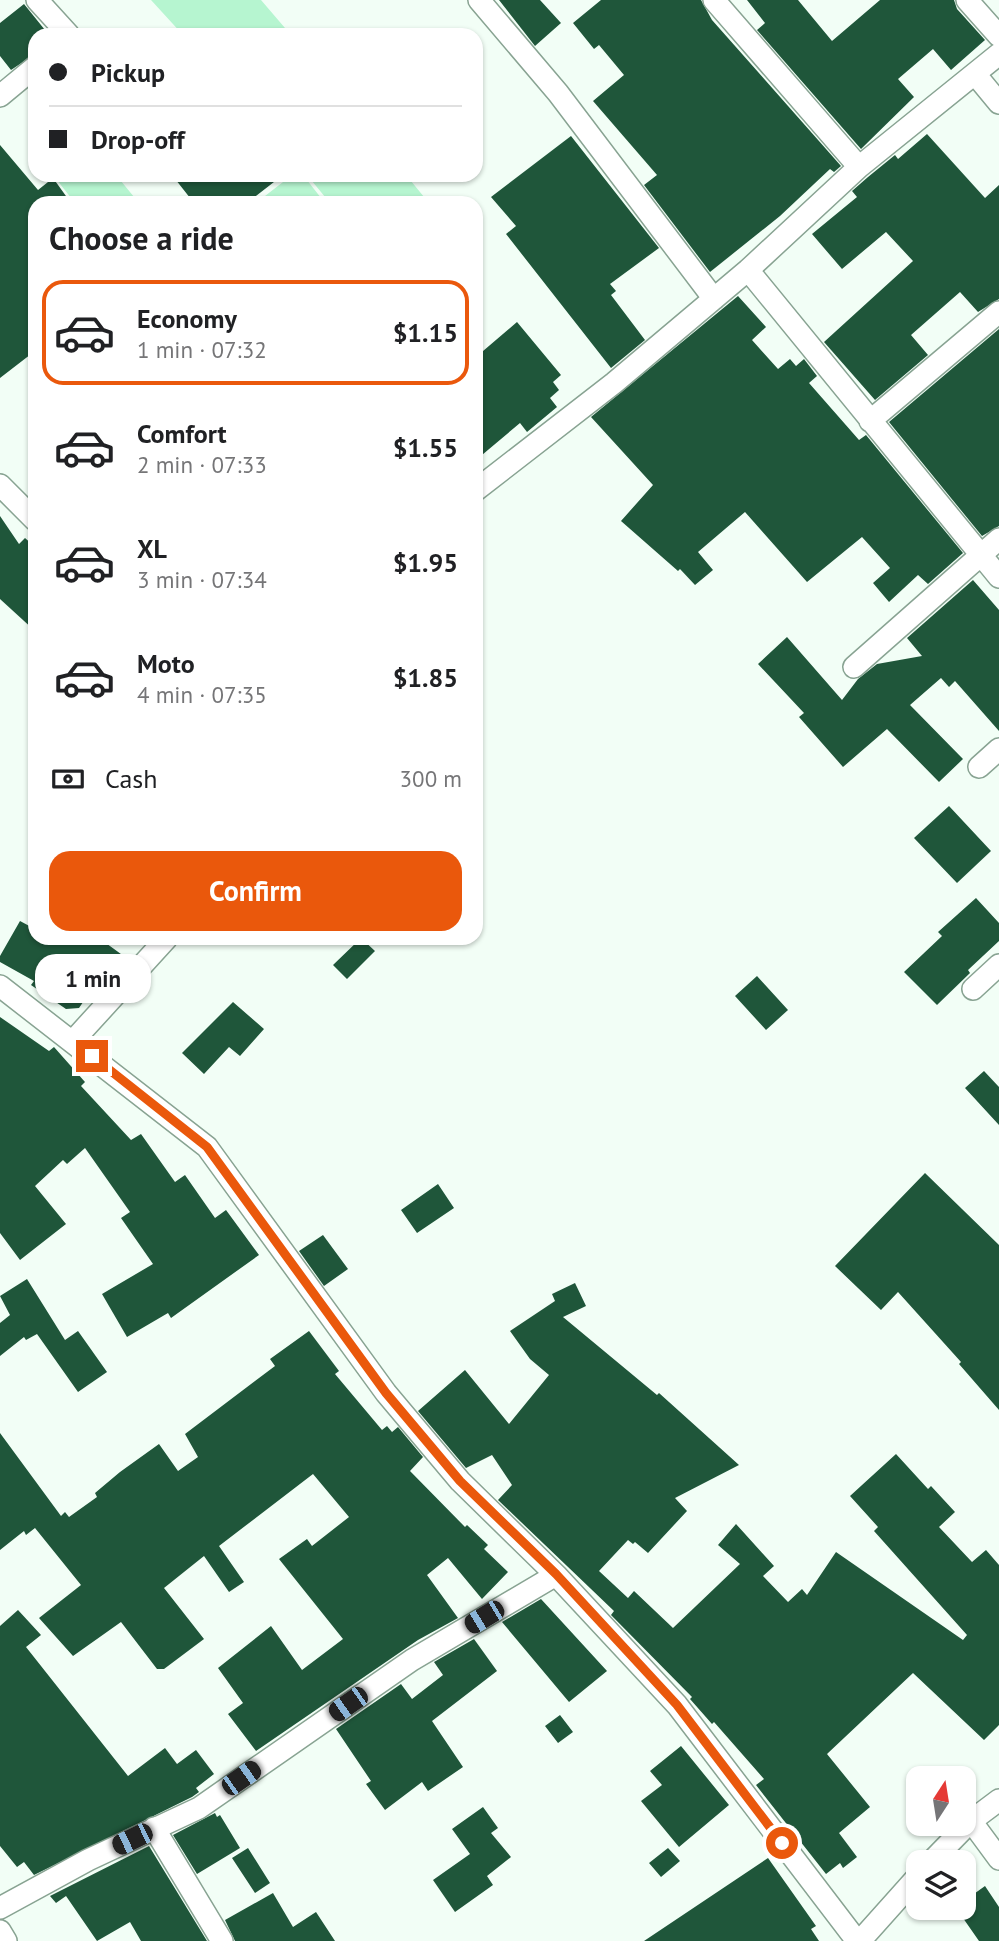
<!DOCTYPE html>
<html lang="en">
<head>
<meta charset="utf-8">
<style>
  body { margin:0; font-family:"PT Sans",sans-serif; background:#f2f2f2; color:#202124; height:100vh; display:flex; flex-direction:column; font-size:26px; white-space:nowrap }
  * { box-sizing:border-box; margin:0 }
  p { font-size:23px; color:#757577 }
  .icon { flex:none; width:38px; height:38px; fill:none; stroke:currentColor; stroke-width:2; stroke-linecap:round; stroke-linejoin:round }
  .map { position:relative; flex:1; overflow:hidden }
  .details { position:absolute; left:28px; top:196px; width:455px; height:749px; display:flex; flex-direction:column; background:#fff; border-radius:21px; box-shadow:0 2px 5px #0004 }
  .details>* { flex:none }
  .guide { position:absolute; left:28px; top:28px; width:455px; height:154px; border-radius:21px; box-shadow:0 2px 5px #0004; display:grid; align-content:center; height:154px; padding:0 21px; background:#fff }
  .needle { width:46px; rotate:12deg }
  .fabs { position:absolute; left:906px; top:1766px; display:grid; gap:14px }
  .fabs a { display:grid; place-items:center; width:70px; height:70px; border-radius:14px; background:#fff; box-shadow:0 2px 5px #0004; font-size:35px }
  .end { position:absolute; width:32px; height:32px; margin:-16px; border:9px solid #ea580c; background:#fff; box-shadow:0 0 0 4px #fff }
  .from { border-radius:50% }
  .bubble { position:absolute; height:49px; border-radius:21px; background:#fff; box-shadow:0 2px 5px #0004; font-size:23px; font-weight:700; line-height:49px; text-align:center }
  .car { position:absolute; width:21px; height:42px; margin:-21px -10px; border-radius:9px; box-shadow:0 0 5px 2px #0007; background:linear-gradient(#222 24%,#8ab4d8 0 40%,#222 0 76%,#8ab4d8 0 86%,#222 0) }
  .guide b { display:flex; align-items:center; gap:24px; height:66px; font-size:26px }
  .guide b+b { border-top:2px solid #e0e0e0 }
  .guide i { width:18px; height:18px; background:#202124 }
  ul { padding:0; list-style:none }
  li { display:flex; align-items:center; gap:21px; height:105px; margin:0 14px 10px; padding:0 7px; border:4px solid transparent; border-radius:21px }
  li div { flex:1 }
  li b { display:block; font-size:26px }
  li em { font-style:normal; font-weight:700 }
  li.current { border-color:#ea580c }
  li>.icon { width:63px; height:63px; stroke-width:1.5 }
  h2 { padding:0 21px; font-size:32px; line-height:84px }
  .pay { display:flex; align-items:center; gap:18px; height:77px; padding:0 21px; font-size:26px }
  .pay p { margin-inline-start:auto }
  .action { display:flex; gap:14px; margin-top:auto; padding:14px 21px }
  .action a { flex:1; height:80px; border-radius:21px; background:#ea580c; color:#fff; font-size:28px; font-weight:700; line-height:80px; text-align:center }
  .map>svg:first-child { display:block }
  .green { fill:#b6f5d0 }
  .building { fill:#1f563a }
  .lines { fill:none; stroke-linecap:round; stroke-linejoin:round }
  .minor-casing { stroke:#88a392; stroke-width:24 }
  .minor { stroke:#fff; stroke-width:21 }
  .route { stroke:#ea580c; stroke-width:9 }
</style>
</head>
<body>
<div class="map">
<svg width="999" height="1941" viewBox="0 0 999 1941">
  <rect width="100%" height="100%" fill="#f2fef6"/>
  <path class="green" d="M 151,0 L 261,0 L 291,35 L 183,35 Z
    M 53,175 L 116,175 L 139,203 L 75,203 Z
    M 292,175 L 303,175 L 325,203 L 256,203 Z
    M 307,175 L 406,175 L 429,203 L 330,203 Z"/>
  <path class="building" d="M 499,0 L 540,0 L 561,23 L 535,46 Z
    M 601,0 L 701,0 L 712,20 L 841,166 L 834,172 L 830,169 L 780,216 L 710,272 L 644,185 L 657,175 L 593,101 L 624,75 L 599,45 L 594,49 L 573,23 Z
    M 747,0 L 798,0 L 832,41 L 880,0 L 954,0 L 957,9 L 985,40 L 951,70 L 933,49 L 898,79 L 914,97 L 861,149 L 757,30 L 765,23 Z
    M 24,4 L 49,35 L 35,35 L 35,54 L 11,70 L 0,56 L 0,23 Z
    M 927,134 L 985,198 L 999,185 L 999,299 L 978,312 L 960,292 L 911,335 L 928,355 L 875,400 L 824,342 L 913,261 L 886,232 L 842,269 L 812,234 L 857,197 L 852,191 L 868,177 L 895,155 L 898,159 Z
    M 571,136 L 659,248 L 610,284 L 616,291 L 611,295 L 645,340 L 611,368 L 506,234 L 516,226 L 491,197 Z
    M 0,145 L 38,190 L 53,178 L 71,203 L 35,203 L 35,351 L 0,378 Z
    M 172,175 L 283,175 L 247,203 L 194,203 Z
    M 738,296 L 766,327 L 752,340 L 778,369 L 790,359 L 796,366 L 804,359 L 817,376 L 809,383 L 859,440 L 866,435 L 963,553 L 928,584 L 918,575 L 889,602 L 873,583 L 890,568 L 862,537 L 807,582 L 745,512 L 698,552 L 713,570 L 695,585 L 680,569 L 678,571 L 621,521 L 653,485 L 591,417 Z
    M 517,322 L 561,375 L 553,382 L 559,390 L 550,398 L 557,407 L 527,432 L 520,423 L 476,460 L 476,357 Z
    M 999,329 L 999,526 L 982,536 L 889,422 Z
    M 0,516 L 19,544 L 25,538 L 35,547 L 35,631 L 0,599 Z
    M 973,580 L 999,610 L 999,731 L 955,681 L 949,687 L 941,678 L 910,705 L 963,759 L 939,782 L 887,729 L 843,767 L 799,717 L 804,713 L 758,664 L 787,637 L 842,700 L 858,679 L 877,664 L 922,656 L 907,638 Z
    M 949,806 L 991,851 L 957,883 L 914,838 Z
    M 976,898 L 999,923 L 999,941 L 968,970 L 970,973 L 937,1005 L 904,972 L 942,936 L 938,932 Z
    M 20,921 L 35,929 L 35,938 L 99,938 L 125,957 L 96,996 L 90,992 L 79,1008 L 66,1009 L 31,985 L 34,981 L 0,962 L 0,956 Z
    M 361,938 L 375,951 L 347,979 L 333,965 Z
    M 757,976 L 788,1010 L 766,1030 L 735,996 Z
    M 233,1002 L 264,1029 L 240,1056 L 229,1047 L 204,1074 L 182,1053 Z
    M 0,1017 L 49,1051 L 54,1047 L 85,1082 L 81,1086 L 131,1140 L 141,1134 L 175,1182 L 185,1175 L 215,1218 L 226,1210 L 259,1255 L 171,1318 L 168,1313 L 127,1337 L 102,1294 L 153,1264 L 121,1218 L 130,1212 L 85,1148 L 67,1164 L 63,1160 L 35,1186 L 66,1224 L 20,1260 L 0,1233 Z
    M 984,1071 L 999,1087 L 999,1125 L 965,1088 Z
    M 925,1173 L 999,1245 L 999,1410 L 959,1364 L 961,1362 L 898,1292 L 881,1310 L 835,1266 Z
    M 438,1184 L 454,1208 L 417,1233 L 401,1210 Z
    M 323,1235 L 348,1269 L 324,1286 L 299,1251 Z
    M 27,1279 L 65,1340 L 78,1331 L 107,1372 L 78,1392 L 37,1334 L 26,1340 L 24,1337 L 0,1356 L 0,1323 L 10,1315 L 0,1296 Z
    M 575,1283 L 586,1306 L 563,1317 L 657,1395 L 659,1393 L 739,1465 L 675,1498 L 687,1511 L 648,1553 L 635,1542 L 633,1544 L 628,1540 L 599,1571 L 628,1598 L 634,1591 L 673,1628 L 740,1564 L 718,1545 L 736,1524 L 774,1566 L 763,1576 L 788,1602 L 802,1589 L 807,1595 L 836,1552 L 963,1640 L 967,1635 L 874,1531 L 878,1527 L 850,1496 L 896,1454 L 928,1489 L 931,1486 L 955,1512 L 939,1527 L 972,1562 L 986,1550 L 999,1565 L 999,1725 L 984,1740 L 913,1673 L 827,1754 L 870,1807 L 839,1833 L 857,1857 L 843,1868 L 840,1863 L 826,1874 L 756,1785 L 764,1779 L 714,1722 L 712,1724 L 690,1699 L 692,1697 L 611,1615 L 614,1611 L 498,1500 L 512,1485 L 492,1455 L 466,1468 L 418,1411 L 465,1370 L 509,1424 L 549,1375 L 530,1359 L 510,1331 L 555,1301 L 552,1294 Z
    M 309,1331 L 339,1371 L 335,1374 L 382,1430 L 387,1426 L 392,1432 L 398,1427 L 423,1457 L 410,1471 L 465,1527 L 467,1525 L 488,1545 L 484,1549 L 508,1572 L 482,1599 L 448,1558 L 427,1575 L 458,1618 L 418,1640 L 256,1751 L 228,1714 L 243,1703 L 218,1668 L 271,1626 L 302,1670 L 343,1639 L 279,1559 L 307,1539 L 312,1546 L 349,1517 L 313,1474 L 219,1546 L 244,1582 L 229,1592 L 204,1556 L 164,1588 L 204,1639 L 164,1669 L 157,1669 L 121,1622 L 73,1656 L 39,1618 L 81,1585 L 35,1528 L 26,1535 L 24,1531 L 0,1550 L 0,1433 L 61,1516 L 65,1512 L 69,1517 L 97,1497 L 95,1493 L 120,1472 L 159,1444 L 178,1471 L 198,1457 L 185,1434 L 275,1366 L 270,1359 Z
    M 541,1599 L 607,1671 L 569,1702 L 502,1622 Z
    M 18,1610 L 41,1635 L 26,1647 L 128,1776 L 165,1748 L 177,1764 L 196,1750 L 214,1774 L 196,1788 L 199,1792 L 192,1797 L 34,1875 L 24,1862 L 17,1867 L 0,1846 L 0,1626 Z
    M 474,1639 L 497,1671 L 432,1721 L 463,1767 L 428,1791 L 422,1782 L 385,1810 L 366,1784 L 371,1781 L 336,1729 L 401,1684 L 412,1699 L 443,1675 L 434,1662 Z
    M 560,1715 L 573,1732 L 558,1743 L 545,1726 Z
    M 681,1746 L 729,1805 L 679,1847 L 641,1801 L 662,1785 L 650,1771 Z
    M 483,1807 L 498,1828 L 491,1833 L 511,1857 L 487,1876 L 493,1885 L 455,1912 L 433,1880 L 470,1854 L 452,1829 Z
    M 215,1813 L 217,1817 L 220,1815 L 240,1848 L 197,1874 L 173,1835 Z
    M 149,1846 L 207,1941 L 141,1941 L 130,1922 L 97,1941 L 66,1896 L 56,1903 L 50,1896 Z
    M 248,1848 L 270,1883 L 255,1893 L 232,1858 Z
    M 668,1848 L 680,1861 L 661,1877 L 649,1863 Z
    M 768,1858 L 816,1926 L 811,1929 L 819,1941 L 644,1941 Z
    M 985,1886 L 999,1907 L 999,1941 L 979,1941 L 956,1908 L 964,1908 L 964,1901 Z
    M 273,1893 L 293,1927 L 316,1912 L 335,1941 L 235,1941 L 225,1920 Z"/>
  <g class="lines">
    <g class="minor-casing">
      <path id="minor" d="M 37,0 L 69,35
        M 479,0 L 558,93 L 714,299
        M 714,0 L 859,167
        M 967,0 L 999,36
        M 975,74 L 999,103
        M 0,96 L 35,67
        M 748,270 L 999,577
        M 870,421 L 999,312
        M 0,485 L 35,520
        M 476,490 L 614,383 L 748,270 L 859,167 L 999,54
        M 854,667 L 999,539
        M 979,767 L 999,749
        M 0,986 L 207,1147 L 386,1393 L 460,1481 L 556,1575 L 677,1705 L 857,1941
        M 973,989 L 999,965
        M 73,1041 L 167,938
        M 971,1821 L 999,1859
        M 154,1828 L 222,1941
        M 931,1862 L 971,1821 L 999,1800
        M 0,1908 L 88,1860 L 199,1808 L 412,1660 L 556,1575
        M 0,1931 L 6,1941
        M 860,1941 L 919,1875"/>
    </g>
    <use href="#minor" class="minor"/>
  </g>
  <g class="lines">
    <path class="route" d="M 92,1056 L 207,1147 L 386,1393 L 460,1481 L 556,1574 L 677,1705 L 782,1843"/>
  </g>
</svg>
<div class="fabs">
<a><svg class="needle" viewBox="-14 -14 28 28"><path d="M0-13l5 13h-10z" fill="#e53935"/><path d="M0 13l5-13h-10z" fill="#757577"/></svg></a>
<a><svg class="icon" aria-label="layers" viewBox="0 0 24 24"><path d="M12 4l9 5-9 5-9-5zM3 14l9 5 9-5"/></svg></a>
</div>
<i class="end from" style="left:782px;top:1843px"></i>
<i class="end" style="left:92px;top:1056px"></i>
<div class="bubble" style="left:35px;top:954px;width:116px">1 min</div>
<i class="car" style="left:484px;top:1617px;rotate:239deg"></i>
<i class="car" style="left:348px;top:1704px;rotate:235deg"></i>
<i class="car" style="left:241px;top:1778px;rotate:55deg"></i>
<i class="car" style="left:132px;top:1839px;rotate:244deg"></i>
<div class="guide">
<b><i class="from"></i>Pickup</b>
<b><i></i>Drop-off</b>
</div>
<section class="details">
<h2>Choose a ride</h2>
<ul>
<li class="current"><svg class="icon" aria-label="car" viewBox="0 0 24 24"><path d="M5 17H2v-5l4-1 3-4h7l3 4 3 1v5h-3M9 17h6M6 11h13"/><circle cx="7" cy="17" r="2"/><circle cx="17" cy="17" r="2"/></svg><div><b>Economy</b><p>1 min · 07:32</p></div><em>$1.15</em></li>
<li><svg class="icon" aria-label="car" viewBox="0 0 24 24"><path d="M5 17H2v-5l4-1 3-4h7l3 4 3 1v5h-3M9 17h6M6 11h13"/><circle cx="7" cy="17" r="2"/><circle cx="17" cy="17" r="2"/></svg><div><b>Comfort</b><p>2 min · 07:33</p></div><em>$1.55</em></li>
<li><svg class="icon" aria-label="car" viewBox="0 0 24 24"><path d="M5 17H2v-5l4-1 3-4h7l3 4 3 1v5h-3M9 17h6M6 11h13"/><circle cx="7" cy="17" r="2"/><circle cx="17" cy="17" r="2"/></svg><div><b>XL</b><p>3 min · 07:34</p></div><em>$1.95</em></li>
<li><svg class="icon" aria-label="car" viewBox="0 0 24 24"><path d="M5 17H2v-5l4-1 3-4h7l3 4 3 1v5h-3M9 17h6M6 11h13"/><circle cx="7" cy="17" r="2"/><circle cx="17" cy="17" r="2"/></svg><div><b>Moto</b><p>4 min · 07:35</p></div><em>$1.85</em></li>
</ul>
<div class="pay"><svg class="icon" aria-label="cash" viewBox="0 0 24 24"><path d="M3 7h18v10H3z"/><circle cx="12" cy="12" r="2"/></svg>Cash<p>300 m</p></div>
<div class="action"><a>Confirm</a></div>
</section>
</div>
</body>
</html>
